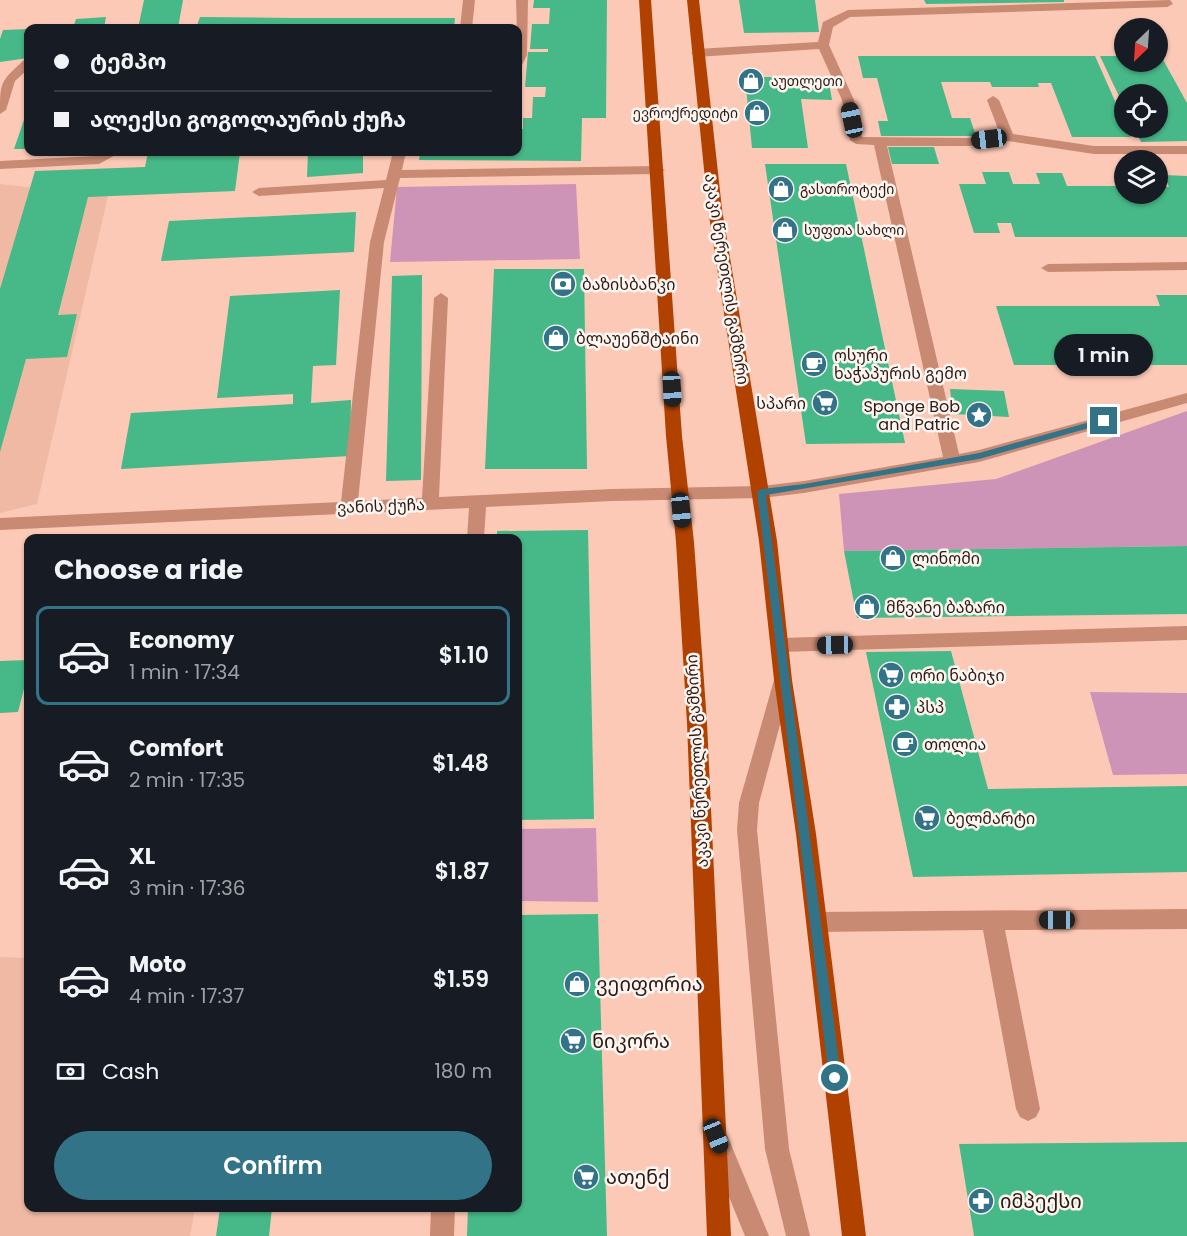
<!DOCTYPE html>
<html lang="en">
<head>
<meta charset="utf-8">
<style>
  body { margin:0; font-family:Poppins,"Noto Sans Georgian",sans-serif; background:#20242c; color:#f1f3f6; height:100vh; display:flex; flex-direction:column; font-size:22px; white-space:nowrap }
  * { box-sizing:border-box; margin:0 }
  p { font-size:20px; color:#9ea1a6 }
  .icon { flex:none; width:33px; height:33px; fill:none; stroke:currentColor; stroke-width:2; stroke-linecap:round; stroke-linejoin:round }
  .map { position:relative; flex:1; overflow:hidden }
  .side { position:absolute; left:24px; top:534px; width:498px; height:678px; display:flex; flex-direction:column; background:#171b24; border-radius:12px; box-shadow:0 2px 4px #0004 }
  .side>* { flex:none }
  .guide { position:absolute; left:24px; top:24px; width:498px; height:132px; border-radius:12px; box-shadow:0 2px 4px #0004; display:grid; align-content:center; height:132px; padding:0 30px; background:#171b24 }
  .needle { width:39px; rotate:205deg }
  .tools { position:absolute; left:1114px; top:18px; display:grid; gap:12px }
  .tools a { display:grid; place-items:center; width:54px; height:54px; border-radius:50%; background:#171b24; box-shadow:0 2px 4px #0004; font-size:30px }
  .end { position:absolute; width:27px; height:27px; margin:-14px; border:8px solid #337387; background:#fff; box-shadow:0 0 0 3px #fff }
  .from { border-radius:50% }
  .bubble { position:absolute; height:42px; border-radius:21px; background:#171b24; box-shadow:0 2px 4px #0004; font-size:20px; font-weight:600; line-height:42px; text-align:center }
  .car { position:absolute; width:18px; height:36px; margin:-18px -9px; border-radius:8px; box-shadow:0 0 4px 2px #0007; background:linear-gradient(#222 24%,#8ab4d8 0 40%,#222 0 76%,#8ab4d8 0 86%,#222 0) }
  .guide b { display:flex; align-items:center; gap:21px; height:57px; font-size:22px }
  .guide b+b { border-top:2px solid #363941 }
  .guide i { width:15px; height:15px; background:#f1f3f6 }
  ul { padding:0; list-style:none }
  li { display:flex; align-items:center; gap:18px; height:99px; margin:0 12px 9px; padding:0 18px; border:3px solid transparent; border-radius:12px }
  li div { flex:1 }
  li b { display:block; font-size:22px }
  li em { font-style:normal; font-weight:600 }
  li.current { border-color:#337387 }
  li>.icon { width:54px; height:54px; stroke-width:1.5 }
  h2 { padding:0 30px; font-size:27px; line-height:72px }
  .pay { display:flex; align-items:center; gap:15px; height:66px; padding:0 30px; font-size:22px }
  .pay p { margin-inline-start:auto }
  .primary-button { display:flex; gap:12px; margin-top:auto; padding:12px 30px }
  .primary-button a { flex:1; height:69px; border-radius:36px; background:#337387; color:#fff; font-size:24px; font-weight:600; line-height:69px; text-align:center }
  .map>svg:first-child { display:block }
  .built { fill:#f0b9a4 }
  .green { fill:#cd94b7 }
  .building { fill:#47b887 }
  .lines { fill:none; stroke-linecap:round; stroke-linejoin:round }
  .minor { fill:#c88a72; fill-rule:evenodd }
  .major { fill:#b14101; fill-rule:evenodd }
  .route { fill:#337387 }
  .labels { text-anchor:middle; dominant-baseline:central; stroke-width:5; stroke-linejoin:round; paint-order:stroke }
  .far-poi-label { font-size:14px; fill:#301911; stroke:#fcf6f3; text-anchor:start }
  .street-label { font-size:16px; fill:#301911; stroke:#fcf6f3 }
  .poi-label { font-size:16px; fill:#301911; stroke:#fcf6f3; text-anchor:start }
  .near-poi-label { font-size:20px; fill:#301911; stroke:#fcf6f3; text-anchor:start }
</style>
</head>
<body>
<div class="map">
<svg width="1187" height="1236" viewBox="0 0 1187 1236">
  <rect width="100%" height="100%" fill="#fcc9b6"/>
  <path class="built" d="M 0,184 L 108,196 L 37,504 L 0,513 Z
    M 0,957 L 28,958 L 28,1208 L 195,1208 L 190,1236 L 0,1236 Z"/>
  <path class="green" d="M 576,184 L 580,259 L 390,262 L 397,187 Z
    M 1187,411 L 1187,546 L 844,551 L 839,494 L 996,479 Z
    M 1090,692 L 1187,693 L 1187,774 L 1113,775 Z
    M 596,828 L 598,902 L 518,901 L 518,829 Z"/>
  <path class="building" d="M 144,0 L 183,0 L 178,28 L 138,28 Z
    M 534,0 L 607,0 L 606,118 L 582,118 L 581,161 L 419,160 L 420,152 L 518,152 L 518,129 L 523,129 L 523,118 L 532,118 L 533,97 L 545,97 L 546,87 L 525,87 L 528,52 L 548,52 L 548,49 L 530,49 L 532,24 L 549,24 L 550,8 L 533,8 Z
    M 739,0 L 815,0 L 819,32 L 744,33 Z
    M 924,0 L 1064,0 L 1064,2 L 926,4 Z
    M 106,17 L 104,28 L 73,28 L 76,19 Z
    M 200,17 L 294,18 L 455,18 L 454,28 L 196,28 Z
    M 28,29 L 28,58 L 0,62 L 0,39 L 3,30 Z
    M 858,56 L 1095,56 L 1131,137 L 1072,137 L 1051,83 L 1038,83 L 1039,87 L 992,87 L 990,82 L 941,82 L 952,118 L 970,118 L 976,136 L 881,136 L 878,121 L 888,121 L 877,78 L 863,78 Z
    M 1100,56 L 1125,56 L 1125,62 L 1158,62 L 1158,56 L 1161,56 L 1187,103 L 1187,141 L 1141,142 L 1134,128 L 1158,128 L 1158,94 L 1125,94 L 1125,109 Z
    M 745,77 L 828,77 L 832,100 L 801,99 L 808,148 L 752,148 Z
    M 28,108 L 28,149 L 14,149 Z
    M 888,147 L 934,147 L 939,164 L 892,164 Z
    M 148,152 L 240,152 L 235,191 L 88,197 L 58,315 L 77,314 L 67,357 L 26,359 L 0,452 L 0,289 L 35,171 L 145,167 Z
    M 308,152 L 363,152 L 363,173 L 307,177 Z
    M 765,164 L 846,164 L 905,443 L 806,444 Z
    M 982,172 L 1009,172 L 1013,184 L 1040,184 L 1036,173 L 1062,173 L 1067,186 L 1118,186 L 1114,175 L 1125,175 L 1125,194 L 1158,194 L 1158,187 L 1169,187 L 1164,175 L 1187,176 L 1187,237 L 1015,237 L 1011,223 L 997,223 L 1000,233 L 974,233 L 959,184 L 986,184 Z
    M 356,212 L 354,252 L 161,261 L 169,221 Z
    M 494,269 L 584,269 L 587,469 L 485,469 Z
    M 422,275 L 421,480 L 386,481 L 392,276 Z
    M 340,290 L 336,365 L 313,366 L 311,403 L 351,400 L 350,456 L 121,469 L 131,413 L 293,404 L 293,394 L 217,398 L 230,296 Z
    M 1156,295 L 1187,295 L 1187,365 L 1014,365 L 996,306 L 1160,306 Z
    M 950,389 L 1004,391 L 1009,417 L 953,414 Z
    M 588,530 L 594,819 L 518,820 L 518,538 L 497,538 L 497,531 Z
    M 1187,546 L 1187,614 L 857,618 L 844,551 Z
    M 951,651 L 988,789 L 1187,786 L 1187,872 L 913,877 L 866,652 Z
    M 28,660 L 28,673 L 18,712 L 0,713 L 0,661 Z
    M 598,914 L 607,1236 L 467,1236 L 468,1208 L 518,1208 L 518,915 Z
    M 1187,1142 L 1187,1236 L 974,1236 L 959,1144 Z
    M 220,1208 L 272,1208 L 269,1236 L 216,1236 Z"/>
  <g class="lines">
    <path class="minor" d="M 463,0 L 475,0 L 472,28 L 460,28 Z
      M 516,0 L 528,0 L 527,55 L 522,65 L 518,66 Z
      M 1170,0 L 1173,4 L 1167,7 L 850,17 L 833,27 L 829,45 L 854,100 L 862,137 L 969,138 L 1000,134 L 987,100 L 993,96 L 999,100 L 1013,134 L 1094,146 L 1187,146 L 1187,154 L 1094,154 L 1008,141 L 969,146 L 887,146 L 959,454 L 979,450 L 1187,393 L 1187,403 L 979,462 L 804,493 L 761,498 L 612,501 L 486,507 L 484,538 L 467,538 L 469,508 L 0,530 L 0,518 L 341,502 L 370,242 L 384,188 L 259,196 L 252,192 L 259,188 L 386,180 L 393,152 L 406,152 L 402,170 L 658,166 L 665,170 L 658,174 L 400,178 L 384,242 L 358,501 L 422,498 L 434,298 L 441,293 L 448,298 L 439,497 L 612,489 L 761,486 L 804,481 L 943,457 L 874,145 L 856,144 L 850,140 L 842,100 L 819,49 L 697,57 L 691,53 L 697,49 L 818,42 L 823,22 L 848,10 Z
      M 28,59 L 28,69 L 15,81 L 6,110 L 0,114 C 0,82 0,82 24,60 Z
      M 105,152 L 121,152 L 99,164 L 0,169 L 0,161 L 96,156 Z
      M 1187,262 L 1187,270 L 1048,272 L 1041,268 L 1048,264 Z
      M 1187,626 L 1187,640 L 780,652 L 774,650 L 771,645 L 774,640 L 780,638 Z
      M 783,672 L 790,675 L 792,680 L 759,803 L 757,830 L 789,1149 L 810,1236 L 786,1236 L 765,1149 L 737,830 L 739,803 L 774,680 L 776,675 Z
      M 1187,909 L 1187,929 L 1005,930 L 1040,1109 L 1036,1117 L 1028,1121 L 1020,1117 L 1016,1109 L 983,930 L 817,932 L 810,929 L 806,922 L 810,915 L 817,912 Z
      M 719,1131 L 727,1135 L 769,1236 L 745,1236 L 707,1143 L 711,1135 Z
      M 431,1208 L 455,1208 L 454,1236 L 430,1236 Z"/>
    <path class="major" d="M 639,0 L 651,0 L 682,436 L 694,542 L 707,723 L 731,1236 L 707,1236 L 687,723 L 676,542 L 666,436 Z
      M 687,0 L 699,0 L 722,209 L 777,541 L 792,680 L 816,834 L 866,1236 L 842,1236 L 796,834 L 774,680 L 759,541 L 708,209 Z"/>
  </g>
  <path class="route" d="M 1104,418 L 1108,421 L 1107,423 L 979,459 L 766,495 L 841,1078 L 835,1084 L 829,1078 L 757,492 L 761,489 L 804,484 L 979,453 Z"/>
  <defs>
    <g id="shop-disc" transform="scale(1.35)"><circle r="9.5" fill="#337387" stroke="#fcf6f3"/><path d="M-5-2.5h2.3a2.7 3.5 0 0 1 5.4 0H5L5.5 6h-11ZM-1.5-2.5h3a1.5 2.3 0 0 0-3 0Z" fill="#fff"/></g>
    <g id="bank-disc" transform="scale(1.35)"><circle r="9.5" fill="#337387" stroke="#fcf6f3"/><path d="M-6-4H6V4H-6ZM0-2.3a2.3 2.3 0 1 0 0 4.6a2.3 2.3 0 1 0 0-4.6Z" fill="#fff"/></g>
    <g id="cafe-disc" transform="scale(1.35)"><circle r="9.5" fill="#337387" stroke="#fcf6f3"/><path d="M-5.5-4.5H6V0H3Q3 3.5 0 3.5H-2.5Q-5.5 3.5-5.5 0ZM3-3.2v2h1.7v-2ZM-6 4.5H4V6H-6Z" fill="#fff"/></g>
    <g id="supermarket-disc" transform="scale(1.35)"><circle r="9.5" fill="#337387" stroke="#fcf6f3"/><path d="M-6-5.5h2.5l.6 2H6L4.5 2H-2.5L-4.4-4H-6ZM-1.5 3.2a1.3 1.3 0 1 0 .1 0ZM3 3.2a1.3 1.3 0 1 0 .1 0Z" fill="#fff"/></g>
    <g id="sight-disc" transform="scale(1.35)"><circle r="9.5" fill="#337387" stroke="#fcf6f3"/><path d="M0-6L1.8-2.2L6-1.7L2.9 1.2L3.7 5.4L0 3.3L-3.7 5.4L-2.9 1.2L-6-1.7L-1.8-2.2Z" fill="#fff"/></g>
    <g id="pharmacy-disc" transform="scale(1.35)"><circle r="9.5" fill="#337387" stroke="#fcf6f3"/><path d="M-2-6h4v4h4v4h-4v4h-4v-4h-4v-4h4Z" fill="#fff"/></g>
  </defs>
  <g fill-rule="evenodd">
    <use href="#shop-disc" x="751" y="81"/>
    <use href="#shop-disc" x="757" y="113"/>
    <use href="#shop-disc" x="781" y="189"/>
    <use href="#shop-disc" x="785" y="230"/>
    <use href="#bank-disc" x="563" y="284"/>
    <use href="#shop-disc" x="556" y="338"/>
    <use href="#cafe-disc" x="814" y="364"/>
    <use href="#supermarket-disc" x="825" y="403"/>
    <use href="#sight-disc" x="979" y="415"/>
    <use href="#shop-disc" x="893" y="558"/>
    <use href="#shop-disc" x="867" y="607"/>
    <use href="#supermarket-disc" x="891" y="675"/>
    <use href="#pharmacy-disc" x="897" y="707"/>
    <use href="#cafe-disc" x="905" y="744"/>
    <use href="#supermarket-disc" x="927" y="818"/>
    <use href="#shop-disc" x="577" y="984"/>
    <use href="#supermarket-disc" x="573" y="1041"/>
    <use href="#supermarket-disc" x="586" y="1177"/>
    <use href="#pharmacy-disc" x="981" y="1201"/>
  </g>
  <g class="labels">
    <g class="far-poi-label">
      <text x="771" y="81">აუთლეთი</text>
      <text x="738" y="113" text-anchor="end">ევროქრედიტი</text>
      <text x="800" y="189">გასთროტექი</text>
      <text x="804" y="230">სუფთა სახლი</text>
    </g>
    <g class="street-label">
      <text transform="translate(727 279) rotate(81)">აკაკი წერეთლის გამზირი</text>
      <text transform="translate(381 506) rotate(-2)">ვანის ქუჩა</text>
      <text transform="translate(697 761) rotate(-93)">აკაკი წერეთლის გამზირი</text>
    </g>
    <g class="poi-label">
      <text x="582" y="284">ბაზისბანკი</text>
      <text x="576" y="338">ბლაუენშტაინი</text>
      <text x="834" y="355">ოსური<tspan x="834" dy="18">ხაჭაპურის გემო</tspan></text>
      <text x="806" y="403" text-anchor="end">სპარი</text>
      <text x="960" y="406" text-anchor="end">Sponge Bob<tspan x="960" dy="18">and Patric</tspan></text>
      <text x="912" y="558">ლინომი</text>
      <text x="886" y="607">მწვანე ბაზარი</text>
      <text x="910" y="675">ორი ნაბიჯი</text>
      <text x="916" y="707">პსპ</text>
      <text x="924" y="744">თოლია</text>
      <text x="946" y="818">ბელმარტი</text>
    </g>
    <g class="near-poi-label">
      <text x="596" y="984">ვეიფორია</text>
      <text x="592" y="1041">ნიკორა</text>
      <text x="606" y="1177">ათენქ</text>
      <text x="1000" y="1201">იმპექსი</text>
    </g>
  </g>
</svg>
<div class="tools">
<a><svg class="needle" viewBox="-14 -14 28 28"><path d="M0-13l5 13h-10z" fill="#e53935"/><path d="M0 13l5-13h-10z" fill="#9ea1a6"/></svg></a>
<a><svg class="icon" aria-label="locate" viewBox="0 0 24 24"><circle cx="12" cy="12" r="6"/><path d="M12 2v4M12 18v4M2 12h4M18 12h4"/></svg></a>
<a><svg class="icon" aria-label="layers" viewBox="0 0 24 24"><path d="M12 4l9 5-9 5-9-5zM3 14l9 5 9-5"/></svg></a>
</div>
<i class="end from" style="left:835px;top:1078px"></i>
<i class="end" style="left:1104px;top:421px"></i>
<div class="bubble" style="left:1054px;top:334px;width:99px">1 min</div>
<i class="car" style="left:852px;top:120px;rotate:348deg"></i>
<i class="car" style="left:989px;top:139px;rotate:263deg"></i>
<i class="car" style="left:672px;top:389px;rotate:177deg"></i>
<i class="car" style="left:681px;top:510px;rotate:174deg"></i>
<i class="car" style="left:835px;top:645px;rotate:269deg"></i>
<i class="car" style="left:1057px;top:920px;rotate:270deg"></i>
<i class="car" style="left:716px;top:1136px;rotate:158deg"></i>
<div class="guide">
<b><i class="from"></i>ტემპო</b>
<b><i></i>ალექსი გოგოლაურის ქუჩა</b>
</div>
<section class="side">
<h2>Choose a ride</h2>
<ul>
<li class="current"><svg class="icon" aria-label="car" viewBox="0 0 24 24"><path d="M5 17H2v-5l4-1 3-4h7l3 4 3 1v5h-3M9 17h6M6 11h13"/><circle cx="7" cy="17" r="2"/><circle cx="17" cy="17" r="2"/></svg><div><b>Economy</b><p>1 min · 17:34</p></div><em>$1.10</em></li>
<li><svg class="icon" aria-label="car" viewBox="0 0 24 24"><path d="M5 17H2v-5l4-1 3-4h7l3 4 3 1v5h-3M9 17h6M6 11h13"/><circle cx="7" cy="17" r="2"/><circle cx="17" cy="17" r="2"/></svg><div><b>Comfort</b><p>2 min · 17:35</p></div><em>$1.48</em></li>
<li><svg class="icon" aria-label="car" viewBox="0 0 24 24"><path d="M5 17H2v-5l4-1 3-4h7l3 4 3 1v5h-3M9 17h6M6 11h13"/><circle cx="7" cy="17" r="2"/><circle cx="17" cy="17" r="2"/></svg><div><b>XL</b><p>3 min · 17:36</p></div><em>$1.87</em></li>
<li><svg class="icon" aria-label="car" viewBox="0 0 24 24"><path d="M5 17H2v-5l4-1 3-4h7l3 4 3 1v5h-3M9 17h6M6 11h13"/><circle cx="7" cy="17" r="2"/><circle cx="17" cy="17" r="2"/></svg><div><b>Moto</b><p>4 min · 17:37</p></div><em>$1.59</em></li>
</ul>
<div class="pay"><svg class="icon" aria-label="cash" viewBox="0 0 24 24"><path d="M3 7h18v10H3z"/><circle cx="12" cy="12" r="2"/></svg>Cash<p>180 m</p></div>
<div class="primary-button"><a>Confirm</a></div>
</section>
</div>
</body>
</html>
